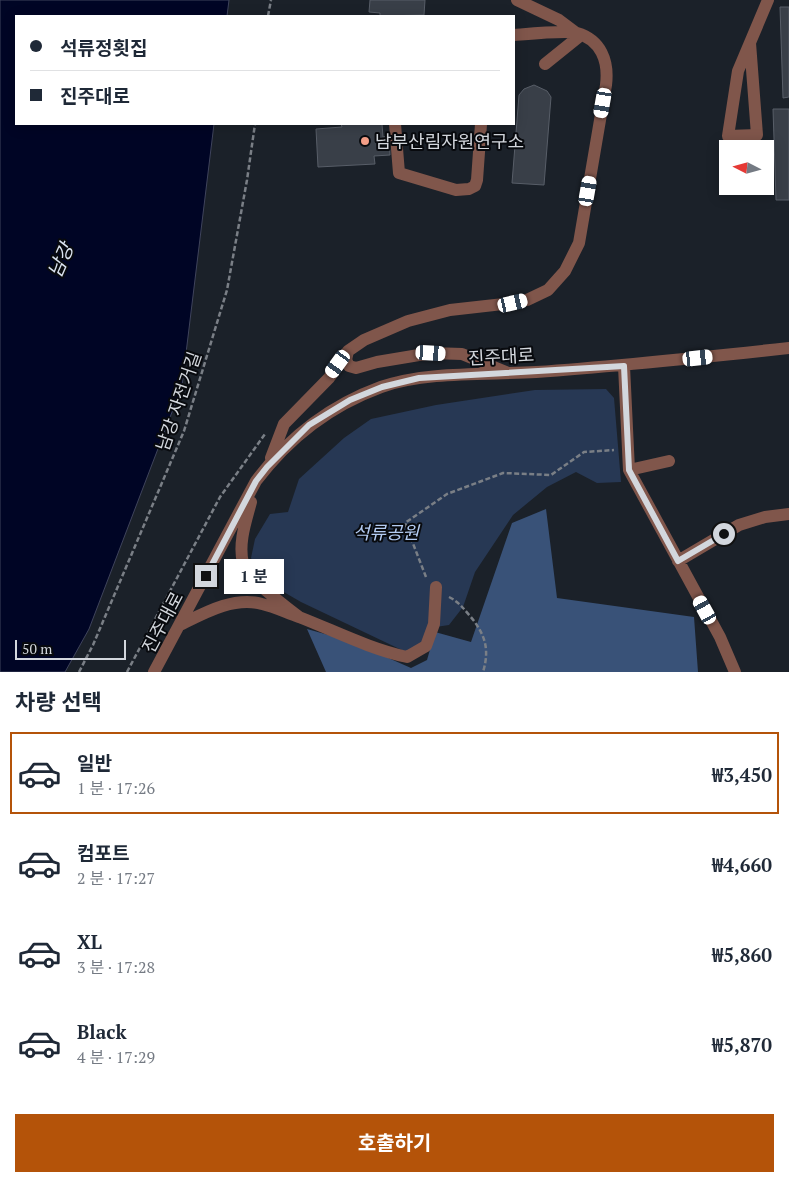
<!DOCTYPE html>
<html lang="ko">
<head>
<meta charset="utf-8">
<style>
  body { margin:0; font-family:"PT Serif","Noto Sans KR",serif; background:#f2f2f3; color:#1f2937; height:100vh; display:flex; flex-direction:column; font-size:19px; white-space:nowrap }
  * { box-sizing:border-box; margin:0 }
  p { font-size:16px; color:#747a83 }
  .icon { flex:none; width:28px; height:28px; fill:none; stroke:currentColor; stroke-width:2; stroke-linecap:round; stroke-linejoin:round }
  .map { position:relative; height:672px; overflow:hidden }
  .details { display:flex; flex-direction:column; background:#fff; flex:1 }
  .details>* { flex:none }
  .hud { position:absolute; left:15px; top:15px; width:500px; height:110px; border-radius:0px; box-shadow:0 2px 12px #0003; display:grid; align-content:center; height:110px; padding:0 15px; background:#fff }
  .needle { width:32px; rotate:276deg }
  .fabs { position:absolute; left:719px; top:140px; display:grid; gap:10px }
  .fabs a { display:grid; place-items:center; width:55px; height:55px; border-radius:0px; background:#fff; box-shadow:0 2px 12px #0003; font-size:25px }
  .scale { position:absolute; left:15px; bottom:12px; width:111px; box-sizing:border-box; padding-left:5px; border:2px solid #d3d7dd; border-top:0; font-size:14px; line-height:18px; white-space:nowrap; color:#d3d7dd; -webkit-text-stroke:4px #080a0e; paint-order:stroke }
  .end { position:absolute; width:22px; height:22px; margin:-11px; border:6px solid #d3d7dd; background:#111; box-shadow:0 0 0 2px #111 }
  .from { border-radius:50% }
  .bubble { position:absolute; height:35px; border-radius:0px; background:#fff; box-shadow:0 2px 12px #0003; font-size:16px; font-weight:700; line-height:35px; text-align:center }
  .car { position:absolute; width:15px; height:30px; margin:-15px -8px; border-radius:6px; box-shadow:0 0 4px 1px #0007; background:linear-gradient(#fff 24%,#345 0 40%,#fff 0 76%,#345 0 86%,#fff 0) }
  .hud b { display:flex; align-items:center; gap:18px; height:48px; font-size:19px }
  .hud b+b { border-top:1px solid #e0e1e3 }
  .hud i { width:12px; height:12px; background:#1f2937 }
  ul { padding:0; list-style:none }
  li { display:flex; align-items:center; gap:15px; height:82px; margin:0 10px 8px; padding:0 5px; border:2px solid transparent; border-radius:0px }
  li div { flex:1 }
  li b { display:block; font-size:19px }
  li em { font-style:normal; font-weight:700 }
  li.selected { border-color:#b45309 }
  li>.icon { width:45px; height:45px; stroke-width:1.5 }
  h2 { padding:0 15px; font-size:22px; line-height:60px }
  .action { display:flex; gap:10px; margin-top:auto; padding:10px 15px }
  .action a { flex:1; height:58px; border-radius:0px; background:#b45309; color:#fff; font-size:20px; font-weight:700; line-height:58px; text-align:center }
  .map>svg:first-child { display:block }
  .green { fill:#273854 }
  .forest { fill:#395278 }
  .water { fill:#000525; stroke:#3f445c }
  .building { fill:#393f48; stroke:#585e68 }
  .lines { fill:none; stroke-linecap:round; stroke-linejoin:round }
  .path { stroke:#7a7f86; stroke-width:2.5; stroke-dasharray:5 2.5; stroke-linecap:butt }
  .minor { stroke:#80564b; stroke-width:12 }
  .route { stroke:#d3d7dd; stroke-width:6 }
  .poi-dot { fill:#f49e87; stroke:#080a0e; stroke-width:2 }
  .labels { text-anchor:middle; dominant-baseline:central; stroke-width:4; stroke-linejoin:round; paint-order:stroke }
  .poi-label { font-size:18px; fill:#d3d7dd; stroke:#080a0e; text-anchor:start }
  .street-label { font-size:18px; fill:#d3d7dd; stroke:#080a0e }
  .park-label { font-size:18px; font-style:italic; fill:#b4ccf3; stroke:#080a0e }
  .water-label { font-size:19px; font-style:italic; fill:#dde5f2; stroke:#080a0e }
</style>
</head>
<body>
<div class="map">
<svg width="789" height="672" viewBox="0 0 789 672">
  <rect width="100%" height="100%" fill="#1b2129"/>
  <path class="green" d="M 606,389 L 614,398 L 621,482 L 597,483 L 576,472 L 547,487 L 513,515 L 475,572 L 463,607 L 449,625 L 429,628 L 422,644 L 408,653 L 301,602 L 263,580 L 251,558 L 255,539 L 270,514 L 288,512 L 299,479 L 344,438 L 371,419 L 436,405 L 535,390 Z"/>
  <path class="forest" d="M 546,509 L 557,598 L 694,617 L 698,672 L 326,672 L 307,629 L 350,641 L 411,668 L 427,660 L 435,632 L 471,642 L 512,523 Z"/>
  <path class="water" d="M 0,0 L 229,0 L 227,16 L 16,16 L 16,124 L 214,124 L 182,386 L 89,629 L 65,672 L 0,672 Z"/>
  <path class="building" d="M 370,0 L 425,0 L 424,15 L 380,16 L 380,13 L 369,12 Z
    M 780,7 L 789,7 L 789,97 L 783,98 Z
    M 534,85 L 547,91 L 551,97 L 544,185 L 512,183 L 519,95 L 524,89 Z
    M 773,109 L 789,109 L 789,200 L 776,200 Z
    M 341,124 L 382,124 L 383,137 L 389,136 L 390,155 L 374,156 L 375,164 L 318,167 L 316,129 L 342,127 Z"/>
  <g class="lines">
    <path class="path" d="M 268,16 L 271,0
      M 426,577 L 405,523 L 447,494 L 503,473 L 551,475 L 584,452 L 614,450
      M 449,597 C 459,602 463,608 470,616 C 485,634 490,649 483,672
      M 79,672 L 93,645 L 184,431 L 227,290 L 247,180 L 255,124
      M 127,672 L 220,497 L 265,434"/>
    <path class="minor" d="M 517,0 L 559,20 L 575,32
      M 750,43 L 757,135 L 728,136 L 738,71 L 768,0
      M 545,64 L 581,35
      M 395,124 L 399,173 L 456,190 L 469,189 L 475,186 L 477,180 L 481,124
      M 348,351 L 346,360 L 349,366 L 356,368 L 377,362 L 431,353 L 462,354 L 506,372
      M 624,366 L 629,470 L 720,637 L 735,672
      M 271,458 L 284,424 L 329,378 L 348,351 L 364,340 L 408,321 L 450,310 L 513,303 L 527,300 L 548,290 L 565,271 L 579,243 L 606,85 C 609,61 601,40 577,33 C 567,30 527,34 514,35
      M 629,470 L 669,461
      M 678,561 L 739,525 L 765,517 L 789,514
      M 299,617 C 335,631 370,649 407,657 L 426,646 L 434,624 L 436,587
      M 180,625 C 204,613 234,596 262,604 C 275,607 287,613 299,617 C 286,607 247,578 243,563 C 238,543 246,521 251,502
      M 154,672 L 256,481 C 289,437 329,406 381,387 C 426,371 488,375 536,372 C 620,366 705,357 789,348"/>
  </g>
  <g class="lines">
    <path class="route" d="M 206,576 L 256,481 L 267,467 L 309,425 L 350,400 L 382,387 L 419,378 L 624,366 L 629,470 L 678,561 L 724,534"/>
  </g>
  <circle class="poi-dot" cx="365" cy="141" r="5"/>
  <g class="labels">
    <g class="poi-label">
      <text x="375" y="141">남부산림자원연구소</text>
    </g>
    <g class="street-label">
      <text transform="translate(501 356) rotate(-3)">진주대로</text>
      <text transform="translate(178 401) rotate(-71)">남강 자전거길</text>
      <text transform="translate(162 622) rotate(-62)">진주대로</text>
    </g>
    <g class="park-label">
      <text x="386" y="532">석류공원</text>
    </g>
    <g class="water-label">
      <text transform="translate(60 260) rotate(-66)">남강</text>
    </g>
  </g>
</svg>
<div class="fabs">
<a><svg class="needle" viewBox="-14 -14 28 28"><path d="M0-13l5 13h-10z" fill="#e53935"/><path d="M0 13l5-13h-10z" fill="#747a83"/></svg></a>
</div>
<div class="scale">50 m</div>
<i class="end from" style="left:724px;top:534px"></i>
<i class="end" style="left:206px;top:576px"></i>
<div class="bubble" style="left:224px;top:559px;width:60px">1 분</div>
<i class="car" style="left:603px;top:103px;rotate:190deg"></i>
<i class="car" style="left:588px;top:191px;rotate:10deg"></i>
<i class="car" style="left:513px;top:303px;rotate:77deg"></i>
<i class="car" style="left:431px;top:353px;rotate:93deg"></i>
<i class="car" style="left:698px;top:358px;rotate:84deg"></i>
<i class="car" style="left:338px;top:364px;rotate:216deg"></i>
<i class="car" style="left:705px;top:610px;rotate:331deg"></i>
<div class="hud">
<b><i class="from"></i>석류정횟집</b>
<b><i></i>진주대로</b>
</div>
</div>
<section class="details">
<h2>차량 선택</h2>
<ul>
<li class="selected"><svg class="icon" aria-label="car" viewBox="0 0 24 24"><path d="M5 17H2v-5l4-1 3-4h7l3 4 3 1v5h-3M9 17h6M6 11h13"/><circle cx="7" cy="17" r="2"/><circle cx="17" cy="17" r="2"/></svg><div><b>일반</b><p>1 분 · 17:26</p></div><em>₩3,450</em></li>
<li><svg class="icon" aria-label="car" viewBox="0 0 24 24"><path d="M5 17H2v-5l4-1 3-4h7l3 4 3 1v5h-3M9 17h6M6 11h13"/><circle cx="7" cy="17" r="2"/><circle cx="17" cy="17" r="2"/></svg><div><b>컴포트</b><p>2 분 · 17:27</p></div><em>₩4,660</em></li>
<li><svg class="icon" aria-label="car" viewBox="0 0 24 24"><path d="M5 17H2v-5l4-1 3-4h7l3 4 3 1v5h-3M9 17h6M6 11h13"/><circle cx="7" cy="17" r="2"/><circle cx="17" cy="17" r="2"/></svg><div><b>XL</b><p>3 분 · 17:28</p></div><em>₩5,860</em></li>
<li><svg class="icon" aria-label="car" viewBox="0 0 24 24"><path d="M5 17H2v-5l4-1 3-4h7l3 4 3 1v5h-3M9 17h6M6 11h13"/><circle cx="7" cy="17" r="2"/><circle cx="17" cy="17" r="2"/></svg><div><b>Black</b><p>4 분 · 17:29</p></div><em>₩5,870</em></li>
</ul>
<div class="action"><a>호출하기</a></div>
</section>
</body>
</html>
